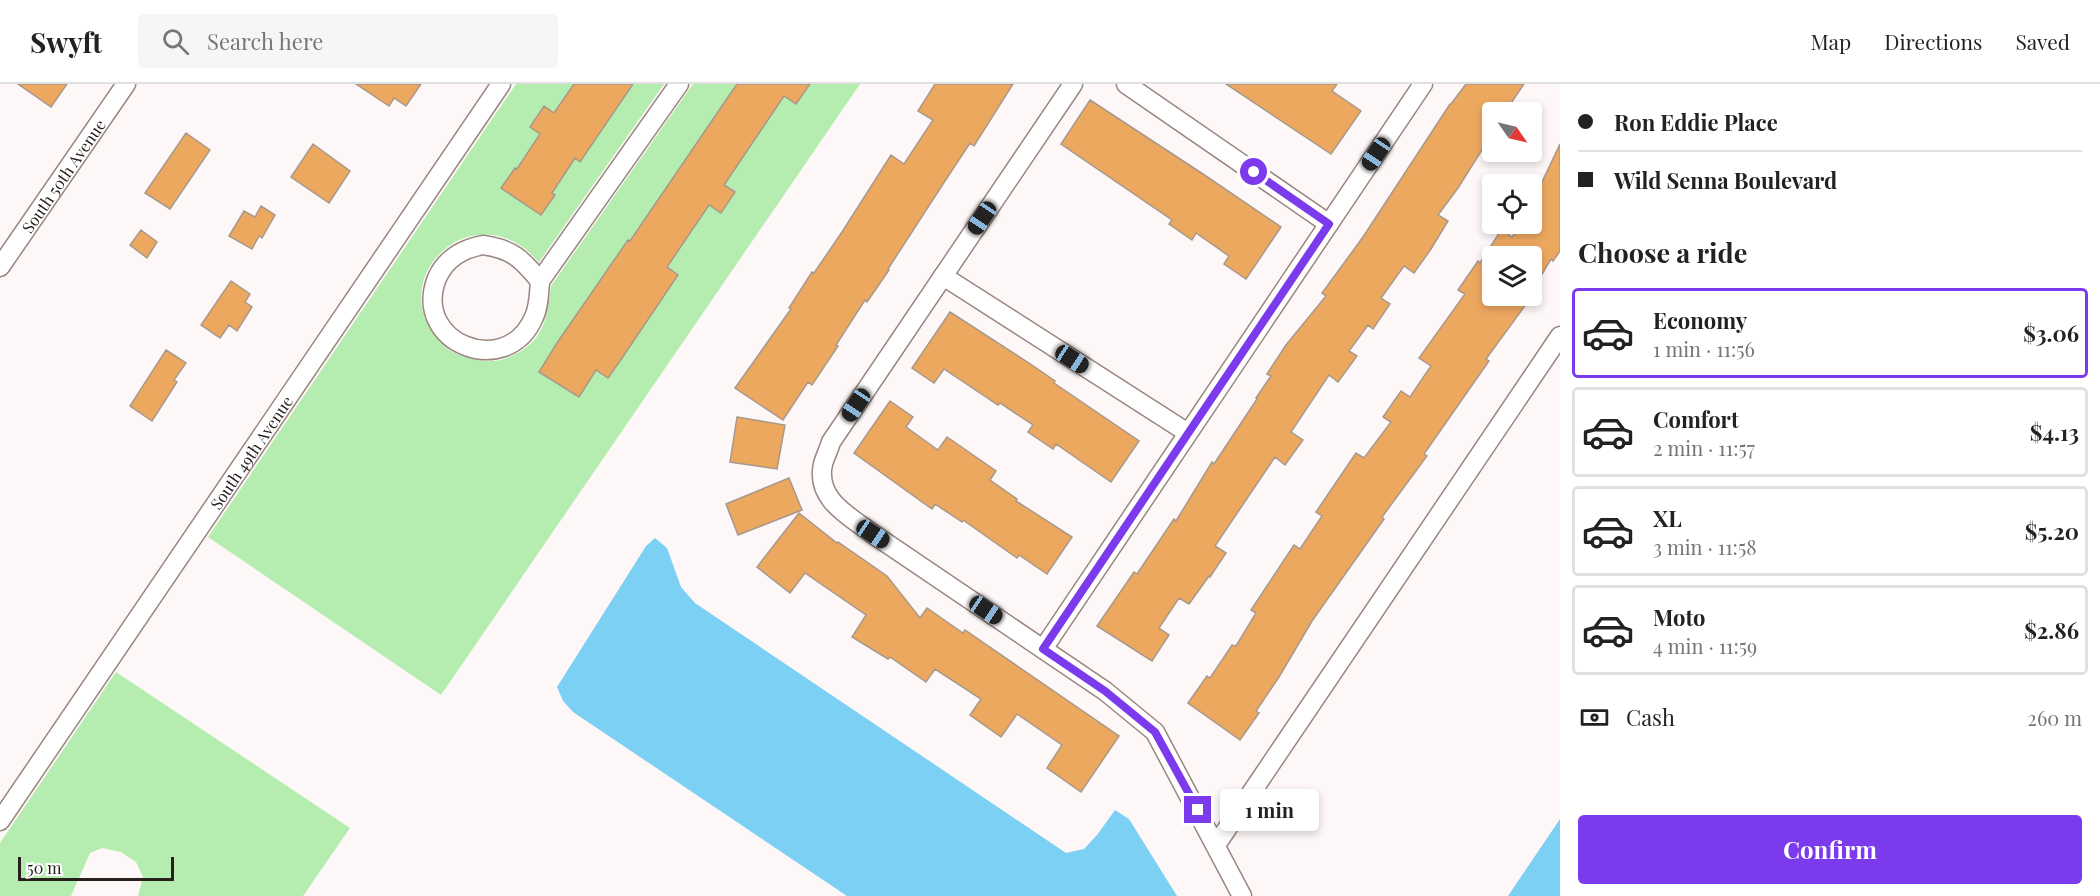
<!DOCTYPE html>
<html lang="en">
<head>
<meta charset="utf-8">
<style>
  body { margin:0; font-family:"Playfair Display",serif; background:#f6f6f6; color:#222; height:100vh; display:flex; flex-direction:column; font-size:22px; white-space:nowrap }
  * { box-sizing:border-box; margin:0 }
  p { font-size:20px; color:#767676 }
  .icon { flex:none; width:33px; height:33px; fill:none; stroke:currentColor; stroke-width:2; stroke-linecap:round; stroke-linejoin:round }
  .map { position:relative; flex:1; overflow:hidden }
  .panel { display:flex; flex-direction:column; background:#fff; width:540px }
  .panel>* { flex:none }
  .hud { display:grid; align-content:center; height:132px; padding:0 18px; background:#fff }
  .needle { width:39px; rotate:124deg }
  .buttons { position:absolute; left:1482px; top:18px; display:grid; gap:12px }
  .buttons a { display:grid; place-items:center; width:60px; height:60px; border-radius:6px; background:#fff; box-shadow:0 3px 9px #0003; font-size:30px }
  .scale { position:absolute; left:18px; bottom:15px; width:156px; box-sizing:border-box; padding-left:6px; border:3px solid #28201d; border-top:0; font-size:16px; line-height:21px; white-space:nowrap; color:#28201d; -webkit-text-stroke:4px #fff; paint-order:stroke }
  .end { position:absolute; width:27px; height:27px; margin:-14px; border:8px solid #7c3aed; background:#fff; box-shadow:0 0 0 3px #fff }
  .from { border-radius:50% }
  .bubble { position:absolute; height:42px; border-radius:6px; background:#fff; box-shadow:0 3px 9px #0003; font-size:20px; font-weight:700; line-height:42px; text-align:center }
  .car { position:absolute; width:18px; height:36px; margin:-18px -9px; border-radius:8px; box-shadow:0 0 4px 2px #0007; background:linear-gradient(#222 24%,#8ab4d8 0 40%,#222 0 76%,#8ab4d8 0 86%,#222 0) }
  .hud b { display:flex; align-items:center; gap:21px; height:57px; font-size:22px }
  .hud b+b { border-top:2px solid #e0e0e0 }
  .hud i { width:15px; height:15px; background:#222 }
  ul { padding:0; list-style:none }
  li { display:flex; align-items:center; gap:18px; height:90px; margin:0 12px 9px; padding:0 6px; border:3px solid #e0e0e0; border-radius:6px }
  li div { flex:1 }
  li b { display:block; font-size:22px }
  li em { font-style:normal; font-weight:700 }
  li.selected { border-color:#7c3aed }
  li>.icon { width:54px; height:54px; stroke-width:1.5 }
  h2 { padding:0 18px; font-size:27px; line-height:72px }
  .pay { display:flex; align-items:center; gap:15px; height:66px; padding:0 18px; font-size:22px }
  .pay p { margin-inline-start:auto }
  .action { display:flex; gap:12px; margin-top:auto; padding:12px 18px }
  .action a { flex:1; height:69px; border-radius:6px; background:#7c3aed; color:#fff; font-size:24px; font-weight:700; line-height:69px; text-align:center }
  header { display:flex; align-items:center; gap:36px; box-sizing:border-box; height:84px; padding:0 30px; background:#fff; border-bottom:2px solid #e0e0e0 }
  header strong { font-size:28px }
  nav { display:flex; gap:33px; margin-inline-start:auto; font-size:21px }
  .search { width:420px; height:54px; background:#f6f6f6; display:flex; align-items:center; gap:15px; box-sizing:border-box; padding:0 21px; border-radius:6px; color:#767676; font-size:22px }
  main { display:flex; flex:1; min-height:0 }
  .map>svg:first-child { display:block }
  .green { fill:#b5ecaf }
  .water { fill:#7cd0f4 }
  .building { fill:#eda860; stroke:#a7988b; stroke-width:1.5 }
  .lines { fill:none; stroke-linecap:round; stroke-linejoin:round }
  .minor-casing { stroke:#9a867f; stroke-width:21 }
  .minor { stroke:#fff; stroke-width:18 }
  .route { stroke:#7c3aed; stroke-width:8 }
  .labels { text-anchor:middle; dominant-baseline:central; stroke-width:6; stroke-linejoin:round; paint-order:stroke }
  .street-label { font-size:16px; fill:#28201d; stroke:#fff }
</style>
</head>
<body>
<header>
<strong>Swyft</strong>
<div class="search"><svg class="icon" aria-label="search" viewBox="0 0 24 24"><circle cx="10" cy="10" r="6"/><path d="M15 15l6 6"/></svg>Search here</div>
<nav><a>Map</a><a>Directions</a><a>Saved</a></nav>
</header>
<main>
<div class="map">
<svg width="1560" height="812" viewBox="0 0 1560 812">
  <rect width="100%" height="100%" fill="#fdf8f7"/>
  <path class="green" d="M 516,0 L 664,0 L 539,178 C 532,172 526,164 518,160 C 462,126 396,189 431,246 C 439,258 449,268 462,272 C 477,277 491,280 507,274 C 543,260 547,237 551,202 L 693,0 L 860,0 L 441,611 L 208,453 Z
    M 116,588 L 350,744 L 303,812 L 138,812 L 143,793 L 136,778 L 121,768 L 102,764 L 90,769 L 71,812 L 0,812 L 0,759 Z"/>
  <path class="water" d="M 655,454 L 667,464 L 681,503 L 695,519 L 1066,769 L 1084,765 L 1097,751 L 1115,726 L 1129,735 L 1177,812 L 847,812 L 573,628 L 563,617 L 557,603 L 646,462 Z
    M 1560,735 L 1560,812 L 1508,812 Z"/>
  <path class="building" d="M 18,0 L 67,0 L 51,23 Z
    M 356,0 L 421,0 L 406,22 L 394,14 L 389,22 Z
    M 574,0 L 633,0 L 580,78 L 575,74 L 552,109 L 555,111 L 541,131 L 501,104 L 515,84 L 517,85 L 540,50 L 530,43 L 544,22 L 554,29 Z
    M 737,0 L 810,0 L 796,20 L 784,12 L 724,101 L 735,108 L 721,129 L 709,121 L 667,183 L 678,191 L 622,274 L 608,294 L 596,286 L 579,313 L 539,288 L 557,259 L 628,156 L 630,157 Z
    M 935,0 L 1013,0 L 974,62 L 970,59 L 943,100 L 888,185 L 889,186 L 867,218 L 865,216 L 836,261 L 838,262 L 812,301 L 808,298 L 783,336 L 735,304 L 791,225 L 789,224 L 812,188 L 814,189 L 842,148 L 891,71 L 904,80 L 933,36 L 918,27 Z
    M 1226,0 L 1337,0 L 1332,7 L 1361,27 L 1331,70 Z
    M 1466,0 L 1524,0 L 1505,28 L 1492,28 L 1492,50 L 1458,104 L 1438,131 L 1448,137 L 1431,165 L 1414,189 L 1404,182 L 1381,214 L 1390,220 L 1373,245 L 1368,241 L 1349,267 L 1357,272 L 1338,298 L 1329,291 L 1291,348 L 1303,356 L 1285,381 L 1275,373 L 1215,462 L 1226,469 L 1210,493 L 1209,492 L 1189,520 L 1179,514 L 1159,544 L 1169,551 L 1152,577 L 1097,542 L 1134,488 L 1137,490 L 1174,435 L 1176,437 L 1212,378 L 1214,380 L 1257,315 L 1256,314 L 1271,292 L 1267,290 L 1286,261 L 1326,212 L 1322,209 L 1363,153 L 1450,20 L 1451,20 Z
    M 1090,16 L 1203,90 L 1281,143 L 1246,195 L 1224,180 L 1229,172 L 1196,149 L 1192,156 L 1169,140 L 1172,136 L 1061,60 Z
    M 186,49 L 210,66 L 170,125 L 145,109 Z
    M 313,60 L 350,87 L 329,119 L 291,93 Z
    M 1560,60 L 1560,167 L 1553,177 L 1551,175 L 1532,207 L 1532,172 L 1492,172 L 1492,212 L 1532,212 L 1486,275 L 1489,277 L 1424,370 L 1427,372 L 1382,433 L 1384,435 L 1312,537 L 1279,593 L 1256,627 L 1259,629 L 1240,656 L 1188,619 L 1207,592 L 1210,594 L 1232,561 L 1236,562 L 1256,529 L 1251,526 L 1294,461 L 1300,465 L 1322,432 L 1316,428 L 1356,369 L 1364,374 L 1391,338 L 1383,333 L 1401,307 L 1410,313 L 1431,282 L 1419,274 L 1465,210 L 1458,206 L 1478,177 L 1480,179 L 1501,146 L 1512,153 L 1522,140 L 1532,140 L 1532,126 L 1535,121 L 1532,119 Z
    M 261,122 L 275,131 L 262,154 L 259,152 L 252,165 L 229,152 L 244,127 L 255,133 Z
    M 141,146 L 157,158 L 147,174 L 130,161 Z
    M 231,197 L 250,210 L 245,218 L 252,223 L 237,247 L 229,241 L 220,254 L 201,241 Z
    M 950,228 L 1032,281 L 1055,297 L 1054,299 L 1139,357 L 1111,398 L 1056,360 L 1053,365 L 1028,348 L 1033,341 L 1000,319 L 998,321 L 944,285 L 934,299 L 912,284 Z
    M 166,266 L 186,279 L 174,296 L 177,298 L 152,337 L 130,322 Z
    M 890,317 L 913,333 L 906,343 L 938,366 L 947,353 L 996,387 L 990,396 L 1017,415 L 1016,417 L 1072,453 L 1047,490 L 1019,471 L 1017,474 L 963,436 L 962,438 L 935,420 L 932,425 L 854,369 Z
    M 737,333 L 785,341 L 777,385 L 730,378 Z
    M 789,394 L 802,426 L 738,451 L 726,420 Z
    M 799,429 L 837,459 L 838,458 L 887,492 L 920,534 L 927,524 L 963,549 L 965,546 L 1119,652 L 1081,708 L 1047,684 L 1062,661 L 1017,630 L 1001,653 L 970,631 L 981,615 L 935,585 L 926,598 L 890,573 L 888,575 L 852,553 L 866,531 L 805,489 L 790,509 L 757,483 Z"/>
  <g class="lines">
    <g class="minor-casing">
      <g id="minor">
        <path d="M 1073,0 L 831,358 C 829,365 825,373 823,380 C 815,415 849,432 873,450 L 1105,607 L 1155,648 L 1242,812"/>
        <path d="M 1126,0 L 1329,140"/>
        <path d="M 483,161 C 512,165 522,175 540,197 C 539,209 539,223 534,233 C 507,297 411,259 437,194 C 446,174 462,165 483,161 Z"/>
        <path id="s1" d="M 0,183 L 126,0"/>
        <path d="M 943,192 L 1188,349"/>
        <path d="M 540,197 L 679,0"/>
        <path d="M 1043,565 L 1423,0"/>
        <path id="s2" d="M 0,737 L 501,0"/>
        <path d="M 1216,761 L 1560,252"/>
      </g>
    </g>
    <use href="#minor" class="minor"/>
  </g>
  <g class="lines">
    <path class="route" d="M 1198,726 L 1155,648 L 1105,607 L 1043,565 L 1329,140 L 1254,88"/>
  </g>
  <g class="labels">
    <g class="street-label">
      <text stroke="none"><textPath href="#s1" startOffset="111">South 50th Avenue</textPath></text>
      <text stroke="none"><textPath href="#s2" startOffset="446">South 49th Avenue</textPath></text>
    </g>
  </g>
</svg>
<div class="buttons">
<a><svg class="needle" viewBox="-14 -14 28 28"><path d="M0-13l5 13h-10z" fill="#e53935"/><path d="M0 13l5-13h-10z" fill="#767676"/></svg></a>
<a><svg class="icon" aria-label="locate" viewBox="0 0 24 24"><circle cx="12" cy="12" r="6"/><path d="M12 2v4M12 18v4M2 12h4M18 12h4"/></svg></a>
<a><svg class="icon" aria-label="layers" viewBox="0 0 24 24"><path d="M12 4l9 5-9 5-9-5zM3 14l9 5 9-5"/></svg></a>
</div>
<div class="scale">50 m</div>
<i class="end from" style="left:1254px;top:88px"></i>
<i class="end" style="left:1198px;top:726px"></i>
<div class="bubble" style="left:1220px;top:705px;width:99px">1 min</div>
<i class="car" style="left:1376px;top:70px;rotate:214deg"></i>
<i class="car" style="left:982px;top:134px;rotate:214deg"></i>
<i class="car" style="left:1072px;top:275px;rotate:123deg"></i>
<i class="car" style="left:856px;top:321px;rotate:214deg"></i>
<i class="car" style="left:873px;top:450px;rotate:124deg"></i>
<i class="car" style="left:986px;top:526px;rotate:124deg"></i>
</div>
<section class="panel">
<div class="hud">
<b><i class="from"></i>Ron Eddie Place</b>
<b><i></i>Wild Senna Boulevard</b>
</div>
<h2>Choose a ride</h2>
<ul>
<li class="selected"><svg class="icon" aria-label="car" viewBox="0 0 24 24"><path d="M5 17H2v-5l4-1 3-4h7l3 4 3 1v5h-3M9 17h6M6 11h13"/><circle cx="7" cy="17" r="2"/><circle cx="17" cy="17" r="2"/></svg><div><b>Economy</b><p>1 min · 11:56</p></div><em>$3.06</em></li>
<li><svg class="icon" aria-label="car" viewBox="0 0 24 24"><path d="M5 17H2v-5l4-1 3-4h7l3 4 3 1v5h-3M9 17h6M6 11h13"/><circle cx="7" cy="17" r="2"/><circle cx="17" cy="17" r="2"/></svg><div><b>Comfort</b><p>2 min · 11:57</p></div><em>$4.13</em></li>
<li><svg class="icon" aria-label="car" viewBox="0 0 24 24"><path d="M5 17H2v-5l4-1 3-4h7l3 4 3 1v5h-3M9 17h6M6 11h13"/><circle cx="7" cy="17" r="2"/><circle cx="17" cy="17" r="2"/></svg><div><b>XL</b><p>3 min · 11:58</p></div><em>$5.20</em></li>
<li><svg class="icon" aria-label="car" viewBox="0 0 24 24"><path d="M5 17H2v-5l4-1 3-4h7l3 4 3 1v5h-3M9 17h6M6 11h13"/><circle cx="7" cy="17" r="2"/><circle cx="17" cy="17" r="2"/></svg><div><b>Moto</b><p>4 min · 11:59</p></div><em>$2.86</em></li>
</ul>
<div class="pay"><svg class="icon" aria-label="cash" viewBox="0 0 24 24"><path d="M3 7h18v10H3z"/><circle cx="12" cy="12" r="2"/></svg>Cash<p>260 m</p></div>
<div class="action"><a>Confirm</a></div>
</section>
</main>
</body>
</html>
